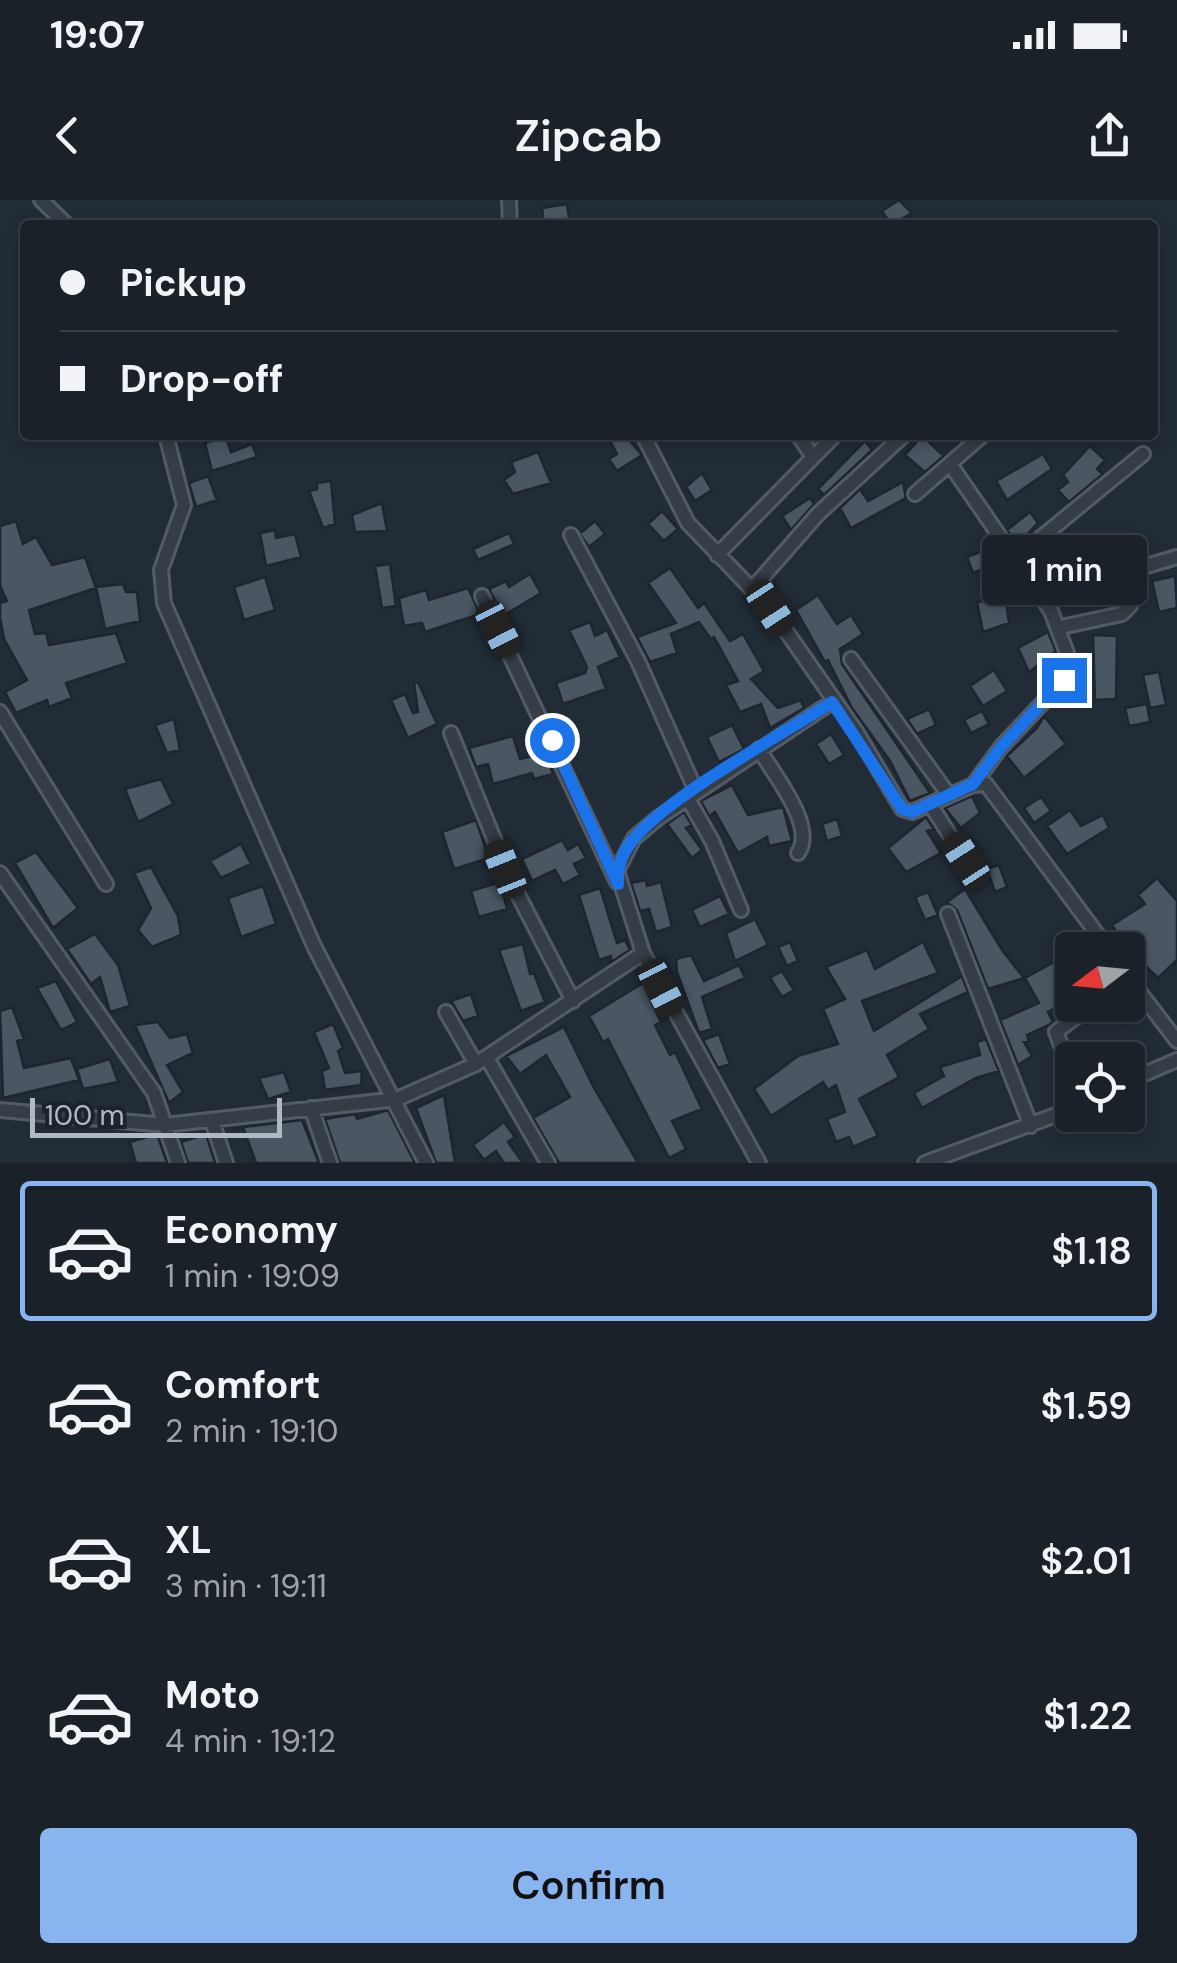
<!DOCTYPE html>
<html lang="en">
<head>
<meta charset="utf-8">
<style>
  body { margin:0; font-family:"DM Sans",sans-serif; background:#272e35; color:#f1f3f6; height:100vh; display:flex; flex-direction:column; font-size:38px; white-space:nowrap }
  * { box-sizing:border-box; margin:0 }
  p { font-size:32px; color:#9fa3a8 }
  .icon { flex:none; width:55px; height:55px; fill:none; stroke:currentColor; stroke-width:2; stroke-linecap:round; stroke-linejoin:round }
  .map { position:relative; height:963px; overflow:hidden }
  .sheet { display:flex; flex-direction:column; background:#1a2129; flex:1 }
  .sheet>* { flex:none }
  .top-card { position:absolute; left:20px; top:20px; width:1138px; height:220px; border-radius:10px; box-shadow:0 5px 15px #0003,0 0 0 2px #383e46; display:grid; align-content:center; height:220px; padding:0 40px; background:#1a2129 }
  .needle { width:65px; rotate:254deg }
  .tools { position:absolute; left:1055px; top:732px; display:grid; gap:20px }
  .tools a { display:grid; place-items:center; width:90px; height:90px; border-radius:10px; background:#1a2129; box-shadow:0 5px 15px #0003,0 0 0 2px #383e46; font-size:50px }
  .scale { position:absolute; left:30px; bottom:25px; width:252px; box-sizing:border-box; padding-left:10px; border:5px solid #b0b8c4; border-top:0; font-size:28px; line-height:35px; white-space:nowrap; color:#b0b8c4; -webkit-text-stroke:8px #1b232c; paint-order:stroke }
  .end { position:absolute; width:45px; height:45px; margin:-22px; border:12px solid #1a73e8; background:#fff; box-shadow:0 0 0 5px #fff }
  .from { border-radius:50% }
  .bubble { position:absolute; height:70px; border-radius:10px; background:#1a2129; box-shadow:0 5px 15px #0003,0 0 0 2px #383e46; font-size:32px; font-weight:600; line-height:70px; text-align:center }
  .car { position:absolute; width:30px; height:60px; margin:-30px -15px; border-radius:12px; box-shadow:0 0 8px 2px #0007; background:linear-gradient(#222 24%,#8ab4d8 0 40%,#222 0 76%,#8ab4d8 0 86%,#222 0) }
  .top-card b { display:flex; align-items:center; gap:35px; height:95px; font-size:38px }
  .top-card b+b { border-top:2px solid #383e46 }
  .top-card i { width:25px; height:25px; background:#f1f3f6 }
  ul { padding:18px 0 0; list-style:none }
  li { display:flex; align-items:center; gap:30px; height:140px; margin:0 20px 15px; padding:0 20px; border:5px solid transparent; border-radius:10px }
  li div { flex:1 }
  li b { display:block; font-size:38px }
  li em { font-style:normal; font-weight:600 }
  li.active { border-color:#88b5f0 }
  li>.icon { width:90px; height:90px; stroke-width:1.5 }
  .action { display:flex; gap:20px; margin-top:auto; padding:20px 40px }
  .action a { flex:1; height:115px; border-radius:10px; background:#88b5f0; color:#111; font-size:40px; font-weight:600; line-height:115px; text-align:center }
  .status { display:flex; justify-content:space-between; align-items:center; height:70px; padding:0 50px; background:#1a2129; direction:ltr }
  .status svg { height:28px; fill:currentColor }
  header { display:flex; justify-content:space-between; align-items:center; height:130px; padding:0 40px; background:#1a2129; font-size:45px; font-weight:600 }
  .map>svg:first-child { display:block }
  .building { fill:#4a5662; stroke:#1d252e; stroke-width:2.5 }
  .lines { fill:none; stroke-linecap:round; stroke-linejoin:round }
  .minor-casing { stroke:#535b65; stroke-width:18 }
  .minor { stroke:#353e47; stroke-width:12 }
  .route { stroke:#1a73e8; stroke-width:12 }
</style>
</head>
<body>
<div class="status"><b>19:07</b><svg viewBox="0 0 49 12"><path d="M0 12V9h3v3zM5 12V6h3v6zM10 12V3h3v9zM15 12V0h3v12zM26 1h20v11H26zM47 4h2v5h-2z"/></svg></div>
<header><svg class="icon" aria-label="back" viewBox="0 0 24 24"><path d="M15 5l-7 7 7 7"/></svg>Zipcab<svg class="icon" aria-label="share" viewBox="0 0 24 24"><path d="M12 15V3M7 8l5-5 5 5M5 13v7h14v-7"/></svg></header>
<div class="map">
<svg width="1177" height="963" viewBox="0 0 1177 963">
  <rect width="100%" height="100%" fill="#222c37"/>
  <path class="building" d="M 899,0 L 912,13 L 891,25 L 882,11 Z
    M 567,4 L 570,25 L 544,25 L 542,8 Z
    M 607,235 L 625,235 L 642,255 L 617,271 L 609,259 L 617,254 Z
    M 922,236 L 944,256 L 925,272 L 905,255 Z
    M 226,237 L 231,252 L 252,244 L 257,257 L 212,271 L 205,243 Z
    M 865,241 L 872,250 L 824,295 L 818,289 Z
    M 1090,246 L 1105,260 L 1097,269 L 1103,274 L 1069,302 L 1058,290 L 1068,282 L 1063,275 Z
    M 538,252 L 551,283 L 513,294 L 504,280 L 515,272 L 511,262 Z
    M 1043,254 L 1052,269 L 1007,300 L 996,281 Z
    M 702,273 L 712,290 L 695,301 L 686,287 Z
    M 208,276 L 217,300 L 196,307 L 189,283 Z
    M 331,281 L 335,324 L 323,328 L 309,291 L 317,289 L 317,283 Z
    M 903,282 L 906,298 L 851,328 L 840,308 L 860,289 L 868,301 Z
    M 810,298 L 814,304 L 791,330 L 782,316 Z
    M 382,303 L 387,331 L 355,332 L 352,315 Z
    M 662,311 L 678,329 L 664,341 L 648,324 Z
    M 1030,312 L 1038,323 L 1018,344 L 1007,330 Z
    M 16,321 L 23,344 L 36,337 L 52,365 L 85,357 L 96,388 L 29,410 L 35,434 L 46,433 L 49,445 L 116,433 L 127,463 L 66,483 L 72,498 L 49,507 L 47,500 L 16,513 L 5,492 L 27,480 L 4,439 L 0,418 L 0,403 L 7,401 L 0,386 L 0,326 Z
    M 595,321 L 605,334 L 589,347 L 574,326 L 582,332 Z
    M 275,330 L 276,338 L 295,334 L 301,357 L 266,366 L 260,333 Z
    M 509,333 L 514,344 L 478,360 L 473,349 Z
    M 985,350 L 990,366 L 973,373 L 967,357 Z
    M 1067,362 L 1078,379 L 1107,366 L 1120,402 L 1101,408 L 1096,395 L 1070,403 L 1064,387 L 1054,395 L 1039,376 Z
    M 390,364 L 396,406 L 382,408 L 375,366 Z
    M 670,368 L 698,408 L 704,403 L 730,441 L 743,434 L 764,471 L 751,479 L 778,508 L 801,500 L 804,508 L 770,528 L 761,504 L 740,512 L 726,485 L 738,481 L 714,437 L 711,439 L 699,422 L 671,434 L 677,453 L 650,462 L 637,437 L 676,423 L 648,383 Z
    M 530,374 L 541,393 L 503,416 L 489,389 L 506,381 L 509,387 Z
    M 1175,376 L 1177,408 L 1159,412 L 1152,381 Z
    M 265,377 L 275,410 L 244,420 L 234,387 Z
    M 123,384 L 126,392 L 137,392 L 140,421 L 105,429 L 96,387 Z
    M 468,388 L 480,414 L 425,432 L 422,423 L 404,426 L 399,398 L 426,390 L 429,400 Z
    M 818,395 L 837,424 L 851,415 L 863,434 L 840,449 L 842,464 L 930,593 L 910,601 L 890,561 L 852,508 L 828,460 L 825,462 L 796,410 Z
    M 1006,400 L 1009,423 L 983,432 L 977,402 Z
    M 590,422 L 595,436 L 607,430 L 620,457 L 598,467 L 606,489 L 563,504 L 556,483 L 585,473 L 587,467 L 569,430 Z
    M 1048,432 L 1056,451 L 1029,472 L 1018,448 Z
    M 1093,435 L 1117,436 L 1116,499 L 1095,500 Z
    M 994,470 L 1007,491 L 983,506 L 970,486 Z
    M 1159,472 L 1166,505 L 1150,508 L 1143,475 Z
    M 418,482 L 437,524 L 408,538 L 391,500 L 405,494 L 413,513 L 418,512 L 414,483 Z
    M 1147,504 L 1150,522 L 1129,526 L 1125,508 Z
    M 929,509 L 936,525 L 917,534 L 907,519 Z
    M 982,511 L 989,524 L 971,533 L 964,520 Z
    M 1044,516 L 1066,544 L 1024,578 L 1007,556 L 1037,528 Z
    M 174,519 L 180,550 L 167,553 L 155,525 Z
    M 732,525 L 744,549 L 719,562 L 707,537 Z
    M 831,534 L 844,555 L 829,564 L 816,544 Z
    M 513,536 L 520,559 L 545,553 L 553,574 L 534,579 L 532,573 L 493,584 L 488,564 L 476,567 L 469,548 Z
    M 161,579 L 173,604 L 138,622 L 125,589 Z
    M 732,585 L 748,615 L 783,607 L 792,641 L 769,646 L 767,637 L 738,653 L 715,612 L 709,616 L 701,601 Z
    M 972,596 L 980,613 L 961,628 L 945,608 Z
    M 1041,597 L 1051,611 L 1034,623 L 1024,608 Z
    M 1070,610 L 1081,626 L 1103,615 L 1109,628 L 1067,654 L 1047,626 Z
    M 684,612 L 692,625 L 686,628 L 702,650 L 692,658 L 667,624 Z
    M 926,617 L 934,629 L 927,631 L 941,653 L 906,672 L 888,648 Z
    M 837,619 L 842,636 L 827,641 L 822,624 Z
    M 476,620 L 489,658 L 454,669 L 442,632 Z
    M 562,640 L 568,650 L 578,644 L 586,658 L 574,664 L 580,675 L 563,684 L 555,670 L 532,681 L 522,659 Z
    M 241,644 L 251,664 L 221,678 L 210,661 Z
    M 36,652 L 78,708 L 53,728 L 15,663 Z
    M 999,665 L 1007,687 L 995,692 L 987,669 Z
    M 151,667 L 178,716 L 181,735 L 152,747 L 138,730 L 151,708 L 134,673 Z
    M 1157,678 L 1177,701 L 1177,760 L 1158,778 L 1129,750 L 1112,725 L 1145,704 L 1138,695 Z
    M 646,680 L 647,686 L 661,682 L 672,727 L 656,732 L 649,709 L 640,711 L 631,683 Z
    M 500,682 L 507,709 L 479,717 L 471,691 Z
    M 263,686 L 276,724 L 241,737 L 228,698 Z
    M 600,688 L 617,743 L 625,740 L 630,750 L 611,762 L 611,756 L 599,760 L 579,695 Z
    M 965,689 L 1002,750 L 1024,778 L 988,789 L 957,710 L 947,702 Z
    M 928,692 L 938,715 L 925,720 L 915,697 Z
    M 720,696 L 729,714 L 700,727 L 692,710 Z
    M 755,719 L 768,745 L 735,761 L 726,733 Z
    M 95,734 L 118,765 L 130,806 L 110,812 L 100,777 L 91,784 L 67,749 Z
    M 790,742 L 798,761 L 787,766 L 778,747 Z
    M 923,742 L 938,773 L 862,801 L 874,831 L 962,776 L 968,792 L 920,814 L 929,829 L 887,855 L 899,877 L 859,899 L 878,936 L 853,947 L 849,937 L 836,942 L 827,919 L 845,912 L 836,885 L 828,890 L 823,882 L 771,916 L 754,889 L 798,856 L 838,844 L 823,809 L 845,799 L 826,767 L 867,750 L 875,769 Z
    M 523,744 L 530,774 L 534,773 L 545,802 L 521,811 L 499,750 Z
    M 1072,752 L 1072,799 L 1048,812 L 1053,822 L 1049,825 L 1027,835 L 1029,841 L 1024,842 L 1032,856 L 1018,865 L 1000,820 L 1039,803 L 1025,778 Z
    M 691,755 L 704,781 L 739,765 L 745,778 L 702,797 L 712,829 L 699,833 L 677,772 L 676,759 Z
    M 782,771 L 794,790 L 782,797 L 770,778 Z
    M 56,781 L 77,822 L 61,830 L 37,788 Z
    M 643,783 L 661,822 L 655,825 L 670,855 L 675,852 L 702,909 L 672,921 L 686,949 L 669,958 L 608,839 L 603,842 L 589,816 Z
    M 471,794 L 478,816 L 463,821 L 451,801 Z
    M 12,807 L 24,839 L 17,841 L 24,868 L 71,858 L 79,880 L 3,898 L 0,811 Z
    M 158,822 L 170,838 L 187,834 L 193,853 L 167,865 L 183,892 L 169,903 L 135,825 Z
    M 333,824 L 343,848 L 338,851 L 345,873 L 362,871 L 361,885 L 325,890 L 322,871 L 329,868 L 314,832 Z
    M 564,827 L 593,886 L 638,963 L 559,963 L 533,918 L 570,897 L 546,855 L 520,874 L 506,856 Z
    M 719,834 L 730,864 L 718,868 L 703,840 Z
    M 986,839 L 999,871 L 976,878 L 922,908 L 914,893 L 944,876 L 940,867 L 980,855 L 977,842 Z
    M 110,859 L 118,882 L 83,889 L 77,869 Z
    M 284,872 L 291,892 L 268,899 L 259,878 Z
    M 444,895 L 445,901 L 455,963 L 436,963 L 416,908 Z
    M 388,910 L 415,963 L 340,963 L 325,919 L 355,914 L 357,919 Z
    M 302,920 L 319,963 L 256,963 L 243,927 Z
    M 504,922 L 515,937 L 508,942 L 523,963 L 504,963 L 496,951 L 484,960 L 473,945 Z
    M 157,934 L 167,963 L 136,963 L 130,942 Z
    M 206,934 L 215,963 L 188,963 L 181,942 Z"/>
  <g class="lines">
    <g class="minor-casing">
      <path id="minor" d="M 41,0 L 67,25
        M 509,0 L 510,25
        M 166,235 L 184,305 L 161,370 L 164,403 L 314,746 L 426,963
        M 643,235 L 688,323 L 770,408 L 857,533 L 902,609 L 912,612 L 973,585 L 986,584 L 1109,750
        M 798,235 L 813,257
        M 950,264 L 1051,411 L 1067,453 L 1064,480 L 1001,547 L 973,585
        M 915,294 L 983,235
        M 571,335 L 638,461 L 696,591
        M 717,355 L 835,235
        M 1015,359 L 1143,254
        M 753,388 L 818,314 L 904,235
        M 482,396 L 617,682
        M 1061,427 L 1122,414 L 1130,406 L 1133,370 L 1177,357
        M 851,459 L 948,594
        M 0,512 L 106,684
        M 451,533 L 512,683 L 573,801
        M 759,549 C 773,574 817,626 798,653
        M 687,597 L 712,641 L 741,710
        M 930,604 L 977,678
        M 0,673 L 154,893 L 178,963
        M 948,714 L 1031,926
        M 1128,777 L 1177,841
        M 446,812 L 476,864
        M 487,858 L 548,963
        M 1072,874 L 1056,832 L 1092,805
        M 1128,881 L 1177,860
        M 311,908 L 330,963
        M 0,910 L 165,925 L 397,899 L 476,864 L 643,753
        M 212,921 L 226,963
        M 759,963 L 643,753 L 617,671 L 634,638 L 658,618 L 832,502
        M 925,963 L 1072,909"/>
    </g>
    <use href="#minor" class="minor"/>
  </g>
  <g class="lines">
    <path class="route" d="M 552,540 L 618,684 C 617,667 621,654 632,641 C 669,595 780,536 832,502 L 902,609 L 912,612 L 973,584 L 1001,547 L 1064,480"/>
  </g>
</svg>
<div class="tools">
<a><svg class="needle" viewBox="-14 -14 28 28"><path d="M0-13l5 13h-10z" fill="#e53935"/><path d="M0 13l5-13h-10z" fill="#9fa3a8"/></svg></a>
<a><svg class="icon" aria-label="locate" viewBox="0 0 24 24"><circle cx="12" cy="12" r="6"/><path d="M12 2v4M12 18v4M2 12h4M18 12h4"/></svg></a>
</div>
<div class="scale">100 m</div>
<i class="end from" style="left:552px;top:540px"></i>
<i class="end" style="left:1064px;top:480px"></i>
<div class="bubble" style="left:982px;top:335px;width:165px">1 min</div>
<i class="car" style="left:770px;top:408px;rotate:147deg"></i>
<i class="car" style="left:498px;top:429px;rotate:153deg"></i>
<i class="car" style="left:966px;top:660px;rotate:327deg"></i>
<i class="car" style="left:505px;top:669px;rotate:338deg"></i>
<i class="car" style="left:661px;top:788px;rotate:153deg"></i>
<div class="top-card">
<b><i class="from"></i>Pickup</b>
<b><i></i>Drop-off</b>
</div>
</div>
<section class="sheet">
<ul>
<li class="active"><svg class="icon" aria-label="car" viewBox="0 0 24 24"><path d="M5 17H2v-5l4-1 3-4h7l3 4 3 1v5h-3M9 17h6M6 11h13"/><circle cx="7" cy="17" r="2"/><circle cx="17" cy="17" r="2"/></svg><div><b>Economy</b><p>1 min · 19:09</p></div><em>$1.18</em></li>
<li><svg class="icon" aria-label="car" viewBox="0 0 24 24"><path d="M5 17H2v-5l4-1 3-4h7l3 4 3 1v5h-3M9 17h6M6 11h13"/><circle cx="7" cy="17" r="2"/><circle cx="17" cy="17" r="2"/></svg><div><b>Comfort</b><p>2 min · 19:10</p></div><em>$1.59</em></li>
<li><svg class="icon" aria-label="car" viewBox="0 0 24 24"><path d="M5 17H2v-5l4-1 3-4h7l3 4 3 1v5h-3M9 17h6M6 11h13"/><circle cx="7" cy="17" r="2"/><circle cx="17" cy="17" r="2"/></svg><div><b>XL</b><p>3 min · 19:11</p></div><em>$2.01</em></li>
<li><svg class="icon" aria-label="car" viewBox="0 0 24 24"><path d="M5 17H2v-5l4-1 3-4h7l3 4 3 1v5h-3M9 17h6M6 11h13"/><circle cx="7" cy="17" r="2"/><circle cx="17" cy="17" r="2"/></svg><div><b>Moto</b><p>4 min · 19:12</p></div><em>$1.22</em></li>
</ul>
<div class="action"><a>Confirm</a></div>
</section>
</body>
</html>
